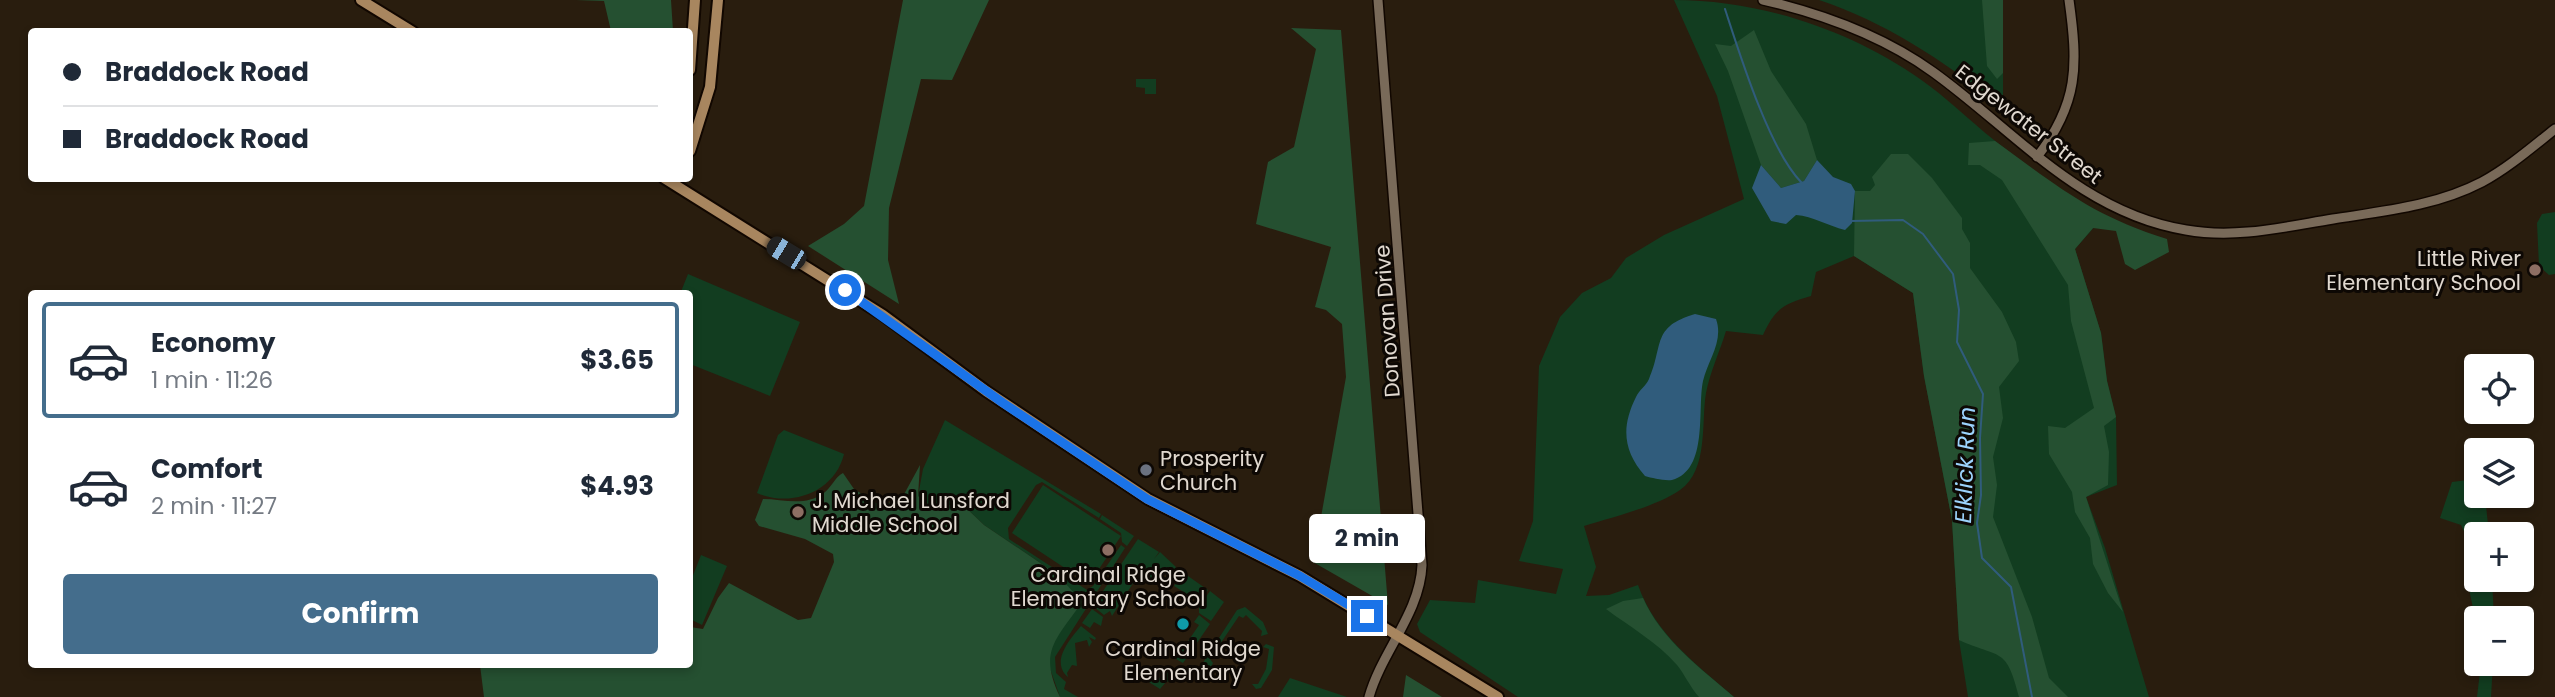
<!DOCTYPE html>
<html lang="en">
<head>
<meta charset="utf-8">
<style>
  body { margin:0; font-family:Poppins,sans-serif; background:#f6f6f7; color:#1f2937; height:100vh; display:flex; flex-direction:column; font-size:26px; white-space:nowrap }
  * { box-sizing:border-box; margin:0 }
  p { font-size:23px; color:#747a83 }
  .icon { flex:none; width:38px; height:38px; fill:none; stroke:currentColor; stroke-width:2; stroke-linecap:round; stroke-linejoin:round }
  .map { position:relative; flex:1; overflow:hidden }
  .details { position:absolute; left:28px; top:290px; width:665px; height:378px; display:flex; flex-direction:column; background:#fff; border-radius:7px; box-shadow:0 4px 10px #0003 }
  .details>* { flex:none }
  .guide { position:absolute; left:28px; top:28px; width:665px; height:154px; border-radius:7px; box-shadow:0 4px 10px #0003; display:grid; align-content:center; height:154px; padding:0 35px; background:#fff }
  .controls { position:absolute; left:2464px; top:354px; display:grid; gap:14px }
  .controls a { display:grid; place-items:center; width:70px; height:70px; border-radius:7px; background:#fff; box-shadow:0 4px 10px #0003; font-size:35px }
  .end { position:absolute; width:32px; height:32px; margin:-16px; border:9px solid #1a73e8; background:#fff; box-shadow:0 0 0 4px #fff }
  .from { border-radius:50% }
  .bubble { position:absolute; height:49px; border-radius:7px; background:#fff; box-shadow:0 4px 10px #0003; font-size:23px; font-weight:700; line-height:49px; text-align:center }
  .car { position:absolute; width:21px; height:42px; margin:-21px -10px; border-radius:9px; box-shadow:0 0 5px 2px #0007; background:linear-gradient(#222 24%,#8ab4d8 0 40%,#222 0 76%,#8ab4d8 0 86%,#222 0) }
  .guide b { display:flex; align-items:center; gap:24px; height:66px; font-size:26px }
  .guide b+b { border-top:2px solid #e0e1e3 }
  .guide i { width:18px; height:18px; background:#1f2937 }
  ul { padding:12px 0 0; list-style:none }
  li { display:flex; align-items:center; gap:21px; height:116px; margin:0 14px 10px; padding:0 21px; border:4px solid transparent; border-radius:7px }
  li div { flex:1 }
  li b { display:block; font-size:26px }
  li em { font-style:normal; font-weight:700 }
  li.current { border-color:#446d8c }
  li>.icon { width:63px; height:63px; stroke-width:1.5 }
  .primary-button { display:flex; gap:14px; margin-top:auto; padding:14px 35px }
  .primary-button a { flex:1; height:80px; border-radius:7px; background:#446d8c; color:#fff; font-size:28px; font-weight:700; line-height:80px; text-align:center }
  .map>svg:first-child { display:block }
  .green { fill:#123d20 }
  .forest { fill:#255031 }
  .water { fill:#305c7c }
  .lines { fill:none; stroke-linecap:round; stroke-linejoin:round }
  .stream { stroke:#305c7c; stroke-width:2 }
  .tertiary-casing { stroke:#110700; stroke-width:12 }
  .primary-casing { stroke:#110700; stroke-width:14 }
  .tertiary { stroke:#796a59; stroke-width:9 }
  .primary { stroke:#a8865f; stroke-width:10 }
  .route { stroke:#1a73e8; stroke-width:9 }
  .education-dot { fill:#8d6e63; stroke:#0d0804; stroke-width:2.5 }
  .worship-dot { fill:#6b7280; stroke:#0d0804; stroke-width:2.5 }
  .culture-dot { fill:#0f9aa8; stroke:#0d0804; stroke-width:2.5 }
  .labels { text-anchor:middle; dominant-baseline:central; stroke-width:6; stroke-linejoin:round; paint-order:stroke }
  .street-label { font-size:21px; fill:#e1d9d0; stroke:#0d0804 }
  .poi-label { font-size:21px; fill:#e1d9d0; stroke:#0d0804; text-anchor:start }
  .water-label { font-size:23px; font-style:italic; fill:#9cd3fc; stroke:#0d0804 }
</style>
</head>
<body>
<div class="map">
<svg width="2555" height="697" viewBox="0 0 2555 697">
  <rect width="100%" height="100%" fill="#291d0e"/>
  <path class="green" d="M 1674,0 C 1760,0 1850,30 1920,79 C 1946,97 1969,120 1994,140 C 2030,168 2065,194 2104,216 L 2075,249 L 2101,333 L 2107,381 L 2116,417 L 2117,485 L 2086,497 L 2105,548 L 2149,697 L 1968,697 L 1959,640 L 1952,520 L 1924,376 L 1913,293 L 1854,256 L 1816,272 L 1811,296 C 1783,304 1775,309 1763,335 L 1726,331 C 1720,351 1710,372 1706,393 C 1701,421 1709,470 1680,490 C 1655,507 1613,517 1584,526 L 1596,567 L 1586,596 L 1609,595 L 1638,585 C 1655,634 1696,664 1734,697 L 1518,697 L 1420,632 L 1417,624 L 1430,600 L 1475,603 L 1478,580 L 1556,594 L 1563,569 L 1519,561 L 1533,521 L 1539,366 L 1560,317 L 1582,293 L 1611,278 L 1626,258 L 1664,235 L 1744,199 L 1717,96 Z
    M 1819,0 L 2003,0 L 2003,95 L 1996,102 C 1942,60 1885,22 1819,0 Z
    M 1136,79 L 1156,79 L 1156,94 L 1145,94 L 1145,88 L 1136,87 Z
    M 2555,212 L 2555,274 L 2549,275 L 2539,266 L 2537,223 L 2542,214 Z
    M 688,274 L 800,322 L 770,396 L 690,364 L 690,294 L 680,294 Z
    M 945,420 L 1101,514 L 1099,518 L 1042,482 L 1036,485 L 1008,528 L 1009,539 L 1087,590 L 1093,586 L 1121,545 L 1125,548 L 1055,657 L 1056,673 L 1066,682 L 1064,689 L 1078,697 L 1060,697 L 1048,663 L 1058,575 L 984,525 L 962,504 L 931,506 L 918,496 L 923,469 Z
    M 784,430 L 844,454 C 835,492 791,508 757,493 L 778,435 Z
    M 2475,479 L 2476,495 L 2485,496 L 2489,534 L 2476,534 L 2476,579 L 2492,579 L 2494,618 L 2476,618 L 2476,623 L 2466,574 L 2468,540 L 2461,525 L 2440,518 L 2452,482 Z
    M 1043,485 L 1121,536 L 1089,584 L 1012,533 Z
    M 1102,515 L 1134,536 L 1127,546 L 1122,542 L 1121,533 L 1100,519 Z
    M 1138,539 L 1159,552 L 1154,559 L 1160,552 L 1176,567 L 1170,576 L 1161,571 L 1154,582 L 1139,574 L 1112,616 L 1110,611 L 1104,615 L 1093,606 Z
    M 701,555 L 727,566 L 702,625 L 690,619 L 690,583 Z
    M 1178,569 L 1208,590 L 1200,602 L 1174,586 L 1178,580 L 1174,575 Z
    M 1210,591 L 1224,602 L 1211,621 L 1199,613 L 1199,607 Z
    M 1245,607 L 1263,622 L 1268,634 L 1261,636 L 1262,631 L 1246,615 L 1243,618 L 1239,616 L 1210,659 L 1213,663 L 1211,667 L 1199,669 L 1237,610 Z
    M 1092,609 L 1103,617 L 1101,626 L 1094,622 L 1090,628 L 1082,623 Z
    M 1199,615 L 1210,624 L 1183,663 L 1176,659 L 1199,625 L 1194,622 Z
    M 1081,626 L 1096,638 L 1095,640 L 1089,637 L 1092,642 L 1089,647 L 1087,640 L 1075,643 L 1077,666 L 1072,665 L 1067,673 L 1068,677 C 1050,662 1070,639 1081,626 Z
    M 1266,644 L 1274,647 L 1272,670 L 1261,688 L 1256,689 L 1252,684 L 1258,684 L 1266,669 L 1269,649 L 1263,647 Z
    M 2481,663 L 2493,663 L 2491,697 L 2477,697 Z
    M 1171,667 L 1179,672 L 1177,679 L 1166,682 L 1160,689 L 1144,679 L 1148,674 L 1162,679 Z
    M 1290,678 L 1347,697 L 1278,697 Z"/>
  <path class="forest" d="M 576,0 L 671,0 L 673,31 L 611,31 L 604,1 Z
    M 903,0 L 989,0 L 952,80 L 921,79 L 889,208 L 888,260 L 899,304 L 808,246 L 844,224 L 864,206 Z
    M 1982,0 L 2003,0 L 2003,73 L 1997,79 L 1987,66 Z
    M 1291,28 L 1341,30 L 1388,605 L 1313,562 L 1346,377 L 1342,324 L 1326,310 L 1315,307 L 1331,247 L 1256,224 L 1268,162 L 1294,147 L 1316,49 Z
    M 1754,30 L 1771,71 L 1806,124 L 1817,160 L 1804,181 L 1781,188 L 1761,165 L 1728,71 L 1715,44 L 1731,46 Z
    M 1995,141 C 2057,186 2092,216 2167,239 L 2169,252 L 2135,270 L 2125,264 L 2116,231 L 2093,228 L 2075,249 L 2101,333 L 2107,381 L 2116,417 L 2104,426 L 2109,452 L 2108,485 L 2086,497 L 2123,612 L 2108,593 L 2093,564 L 2090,538 L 2075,512 L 2072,492 L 2049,454 L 2048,426 L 2065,428 L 2094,408 L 2071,321 L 2068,285 L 2002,180 L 1980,165 L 1968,165 L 1969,143 Z
    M 1891,154 L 1908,154 L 1932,178 L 1962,218 L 1962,229 L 1970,243 L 1970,268 L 2002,312 L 2016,342 L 2019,361 L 1999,387 L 2003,418 L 1993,457 L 1997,485 L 1993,517 L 2032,617 L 2049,678 L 2068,697 L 2019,697 C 2006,645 2000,659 1959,640 L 1952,520 L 1924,376 L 1913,293 L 1854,256 L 1855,191 L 1870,191 L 1875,185 L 1872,177 Z
    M 920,465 L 918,496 L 931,506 L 962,504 L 984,525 L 1058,575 L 1082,602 C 1056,640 1038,651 1060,697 L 484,697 L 480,665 L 690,665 L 690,627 L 703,629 L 718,598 L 729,583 L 798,620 L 811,618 L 834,562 L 833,554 L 805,539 L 759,526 L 755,520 L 763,499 C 783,499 805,507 824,493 C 831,488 835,477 843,473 L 854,489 L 881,506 L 902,498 Z
    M 1643,598 C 1661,639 1700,668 1734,697 L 1699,697 C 1690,687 1685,675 1677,665 C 1657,642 1630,627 1606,609 L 1623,601 Z
    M 1406,675 L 1442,697 L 1403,697 Z"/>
  <path class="water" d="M 1817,160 L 1833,177 L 1851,184 L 1855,191 L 1852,223 L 1845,230 C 1828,226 1813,216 1796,215 L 1786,224 L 1771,221 L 1752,188 L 1761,165 L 1781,188 L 1804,181 Z
    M 1695,314 L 1716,319 C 1724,341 1708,360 1703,381 C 1697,408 1709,470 1672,480 C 1664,481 1652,478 1645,476 C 1623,451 1621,427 1636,397 C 1639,390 1646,386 1649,379 C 1664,345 1651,327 1695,314 Z"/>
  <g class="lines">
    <path class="stream" d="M 1725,9 C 1740,55 1769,149 1801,182
      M 1850,221 L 1903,220 L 1923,234 L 1953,274 L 1959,310 L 1957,342 L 1983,394 L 1980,438 L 1981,495 L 1977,523 L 1982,558 L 2011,587 L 2032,697"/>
    <g class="tertiary-casing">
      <path id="tertiary" d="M 1763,0 C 1823,14 1883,36 1933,72 C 2015,131 2081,213 2186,230 C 2236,239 2284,227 2333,219 C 2384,211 2436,206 2482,182 C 2508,168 2531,148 2555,129
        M 2037,157 C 2079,103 2078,65 2069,0
        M 1369,697 C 1382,651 1420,613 1422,565 L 1378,0"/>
    </g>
    <g class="primary-casing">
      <path id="primary" d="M 361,0 L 413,32
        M 690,70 L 695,0
        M 690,151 L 710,87 L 718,0
        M 664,178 L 883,315 L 986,391 L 1148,499 L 1300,576 L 1498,697"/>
    </g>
    <use href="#tertiary" class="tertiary"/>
    <use href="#primary" class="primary"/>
  </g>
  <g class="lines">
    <path class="route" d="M 845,290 L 1003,403 L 1147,499 L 1300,576 L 1367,616"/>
  </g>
  <g class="education-dot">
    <circle cx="2535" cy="270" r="7"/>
    <circle cx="798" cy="512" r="7"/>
    <circle cx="1108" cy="550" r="7"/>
  </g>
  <circle class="worship-dot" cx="1146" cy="470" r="7"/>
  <circle class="culture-dot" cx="1183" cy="624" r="7"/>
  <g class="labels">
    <g class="street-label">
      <text transform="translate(2029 124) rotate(38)">Edgewater Street</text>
      <text transform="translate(1387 321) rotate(-94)">Donovan Drive</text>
    </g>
    <g class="poi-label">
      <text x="2521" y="258" text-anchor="end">Little River<tspan x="2521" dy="24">Elementary School</tspan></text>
      <text x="1160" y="458">Prosperity<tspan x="1160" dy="24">Church</tspan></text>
      <text x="812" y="500">J. Michael Lunsford<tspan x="812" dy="24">Middle School</tspan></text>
      <text x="1108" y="574" text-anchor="middle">Cardinal Ridge<tspan x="1108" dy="24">Elementary School</tspan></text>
      <text x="1183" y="648" text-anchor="middle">Cardinal Ridge<tspan x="1183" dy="24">Elementary</tspan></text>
    </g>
    <g class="water-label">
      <text transform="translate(1965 465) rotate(-88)">Elklick Run</text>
    </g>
  </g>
</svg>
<div class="controls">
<a><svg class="icon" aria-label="locate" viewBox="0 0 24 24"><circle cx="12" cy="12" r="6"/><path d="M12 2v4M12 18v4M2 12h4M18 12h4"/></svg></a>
<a><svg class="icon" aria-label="layers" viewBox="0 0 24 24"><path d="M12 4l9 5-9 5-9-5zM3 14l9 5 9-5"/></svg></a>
<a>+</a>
<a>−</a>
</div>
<i class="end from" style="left:845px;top:290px"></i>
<i class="end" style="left:1367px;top:616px"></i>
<div class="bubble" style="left:1309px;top:514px;width:116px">2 min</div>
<i class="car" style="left:786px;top:253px;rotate:301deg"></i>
<div class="guide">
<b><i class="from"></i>Braddock Road</b>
<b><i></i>Braddock Road</b>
</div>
<section class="details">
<ul>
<li class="current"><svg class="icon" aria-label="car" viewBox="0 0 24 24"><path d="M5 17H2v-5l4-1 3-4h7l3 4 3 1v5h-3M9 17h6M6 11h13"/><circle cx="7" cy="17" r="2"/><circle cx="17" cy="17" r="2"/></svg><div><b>Economy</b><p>1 min · 11:26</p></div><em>$3.65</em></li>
<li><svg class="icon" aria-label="car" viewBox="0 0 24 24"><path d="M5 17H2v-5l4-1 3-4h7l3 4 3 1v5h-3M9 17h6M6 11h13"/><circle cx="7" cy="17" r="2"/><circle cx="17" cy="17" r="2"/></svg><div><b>Comfort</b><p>2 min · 11:27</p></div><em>$4.93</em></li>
</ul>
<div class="primary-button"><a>Confirm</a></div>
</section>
</div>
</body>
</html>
